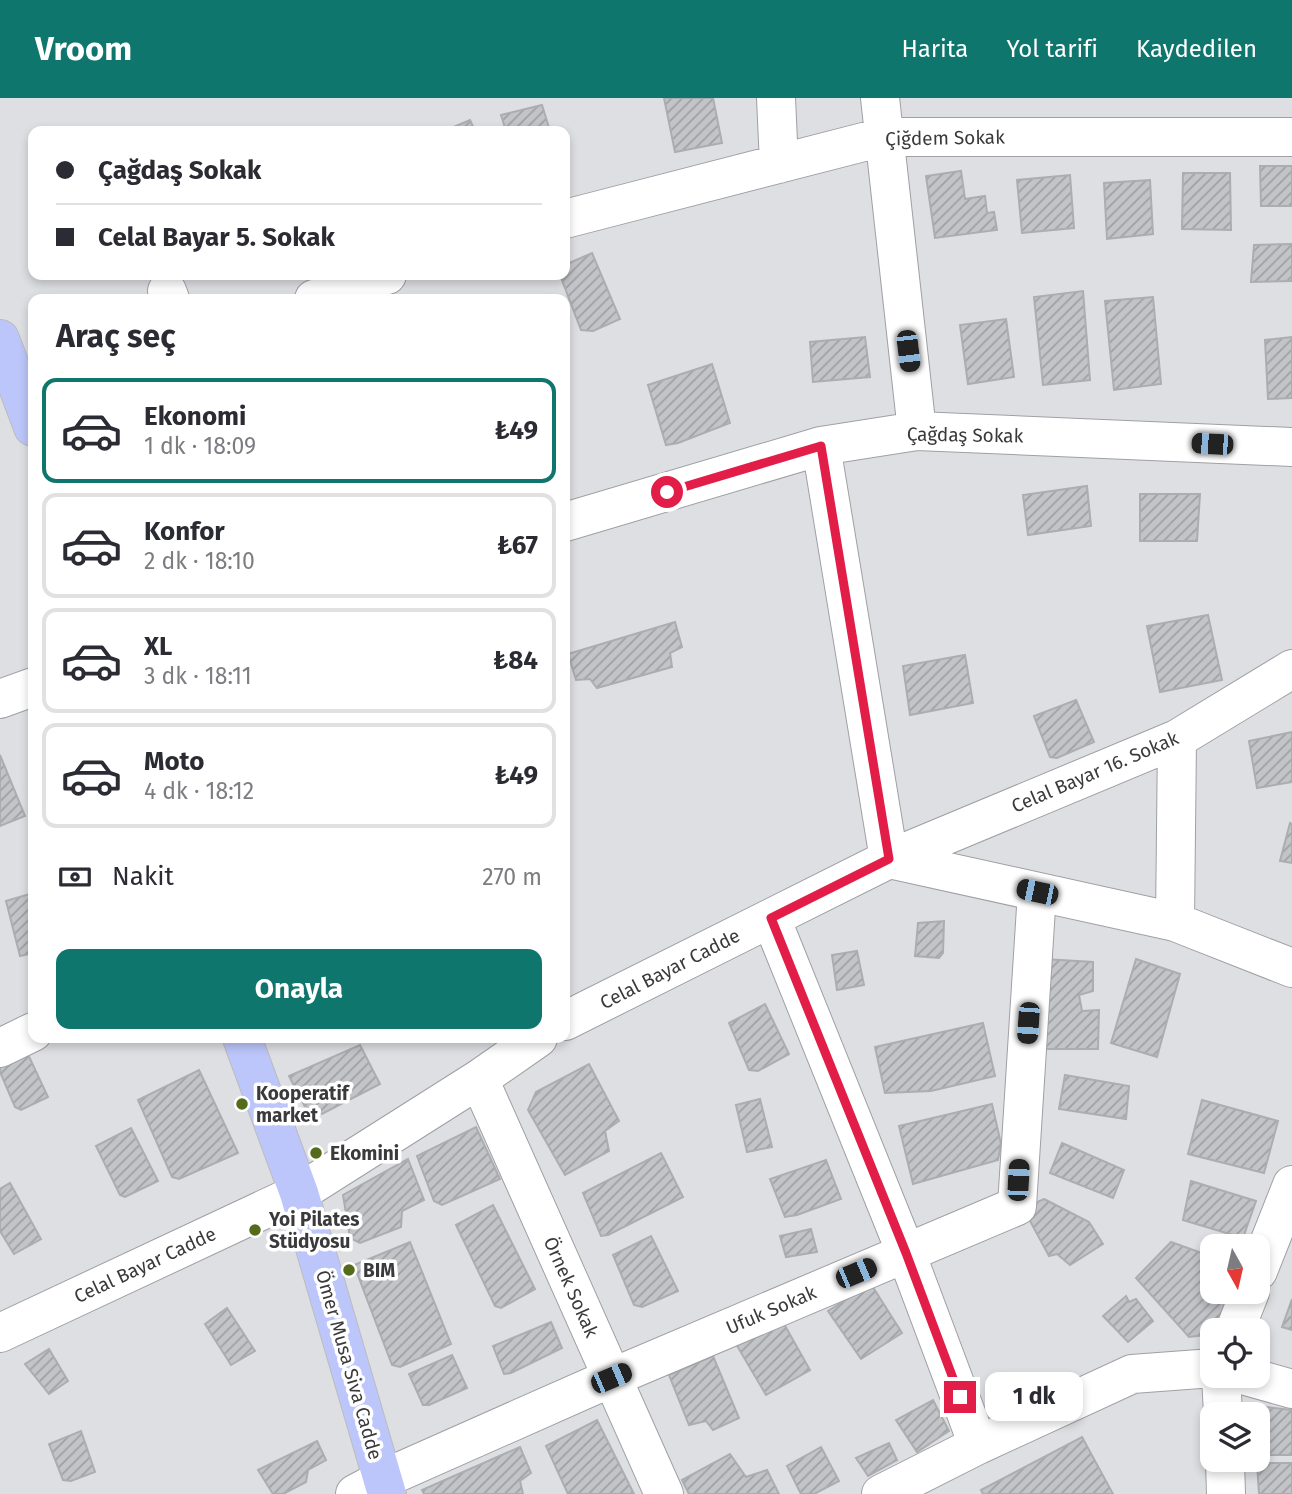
<!DOCTYPE html>
<html lang="tr">
<head>
<meta charset="utf-8">
<style>
  body { margin:0; font-family:"Fira Sans",sans-serif; background:#f2f2f3; color:#2b2b33; height:100vh; display:flex; flex-direction:column; font-size:26px; white-space:nowrap }
  * { box-sizing:border-box; margin:0 }
  p { font-size:23px; color:#7c7c81 }
  .icon { flex:none; width:38px; height:38px; fill:none; stroke:currentColor; stroke-width:2; stroke-linecap:round; stroke-linejoin:round }
  .map { position:relative; flex:1; overflow:hidden }
  .sheet { position:absolute; left:28px; top:196px; width:542px; height:749px; display:flex; flex-direction:column; background:#fff; border-radius:14px; box-shadow:0 4px 10px #0003 }
  .sheet>* { flex:none }
  .guide { position:absolute; left:28px; top:28px; width:542px; height:154px; border-radius:14px; box-shadow:0 4px 10px #0003; display:grid; align-content:center; height:154px; padding:0 28px; background:#fff }
  .needle { width:46px; rotate:172deg }
  .controls { position:absolute; left:1200px; top:1136px; display:grid; gap:14px }
  .controls a { display:grid; place-items:center; width:70px; height:70px; border-radius:14px; background:#fff; box-shadow:0 4px 10px #0003; font-size:35px }
  .end { position:absolute; width:32px; height:32px; margin:-16px; border:9px solid #e11d48; background:#fff; box-shadow:0 0 0 4px #fff }
  .from { border-radius:50% }
  .bubble { position:absolute; height:49px; border-radius:14px; background:#fff; box-shadow:0 4px 10px #0003; font-size:23px; font-weight:700; line-height:49px; text-align:center }
  .car { position:absolute; width:21px; height:42px; margin:-21px -10px; border-radius:9px; box-shadow:0 0 5px 2px #0007; background:linear-gradient(#222 24%,#8ab4d8 0 40%,#222 0 76%,#8ab4d8 0 86%,#222 0) }
  .guide b { display:flex; align-items:center; gap:24px; height:66px; font-size:26px }
  .guide b+b { border-top:2px solid #e1e1e2 }
  .guide i { width:18px; height:18px; background:#2b2b33 }
  ul { padding:0; list-style:none }
  li { display:flex; align-items:center; gap:21px; height:105px; margin:0 14px 10px; padding:0 14px; border:4px solid #e1e1e2; border-radius:14px }
  li div { flex:1 }
  li b { display:block; font-size:26px }
  li em { font-style:normal; font-weight:700 }
  li.selected { border-color:#0f766e }
  li>.icon { width:63px; height:63px; stroke-width:1.5 }
  h2 { padding:0 28px; font-size:32px; line-height:84px }
  .pay { display:flex; align-items:center; gap:18px; height:77px; padding:0 28px; font-size:26px }
  .pay p { margin-inline-start:auto }
  .action { display:flex; gap:14px; margin-top:auto; padding:14px 28px }
  .action a { flex:1; height:80px; border-radius:14px; background:#0f766e; color:#fff; font-size:28px; font-weight:700; line-height:80px; text-align:center }
  header { display:flex; align-items:center; gap:42px; box-sizing:border-box; height:98px; padding:0 35px; background:#0f766e; color:#fff }
  header strong { font-size:33px }
  nav { display:flex; gap:38px; margin-inline-start:auto; font-size:24px }
  .map>svg:first-child { display:block }
  .building { fill:url(#building-hatch); stroke:#acadb1; stroke-width:2 }
  .lines { fill:none; stroke-linecap:round; stroke-linejoin:round }
  .minor-casing { stroke:#9fa0a4; stroke-width:40 }
  .major-casing { stroke:#bcbcbd; stroke-width:40 }
  .minor { stroke:#fff; stroke-width:38 }
  .major { stroke:#bcc6fa; stroke-width:38 }
  .route { stroke:#e11d48; stroke-width:9 }
  .poi-dot { fill:#546b1b; stroke:#fff; stroke-width:2.5 }
  .labels { text-anchor:middle; dominant-baseline:central; stroke-width:7; stroke-linejoin:round; paint-order:stroke }
  .street-label { font-size:19px; fill:#3a3a3c; stroke:#fff }
  .poi-label { font-size:19px; font-weight:bold; fill:#3a3a3c; stroke:#fff; text-anchor:start }
</style>
</head>
<body>
<header>
<strong>Vroom</strong>
<nav><a>Harita</a><a>Yol tarifi</a><a>Kaydedilen</a></nav>
</header>
<div class="map">
<svg width="1292" height="1396" viewBox="0 0 1292 1396">
  <defs>
    <pattern id="building-hatch" width="6" height="6" patternUnits="userSpaceOnUse" patternTransform="scale(1.75)"><rect width="6" height="6" fill="#c3c4c8"/><path d="M-1 1l2-2M0 6l6-6M5 7l2-2" fill="none" stroke="#9fa0a4"/></pattern>
  </defs>
  <rect width="100%" height="100%" fill="#dedfe3"/>
  <path class="building" d="M 664,0 L 713,0 L 722,45 L 675,54 Z
    M 542,7 L 550,33 L 506,33 L 501,17 Z
    M 470,22 L 475,33 L 444,33 Z
    M 1260,68 L 1292,68 L 1292,108 L 1261,108 Z
    M 961,73 L 965,101 L 985,98 L 987,115 L 994,114 L 997,132 L 935,140 L 926,78 Z
    M 1183,75 L 1230,75 L 1231,132 L 1182,131 Z
    M 1070,77 L 1074,130 L 1022,135 L 1017,82 Z
    M 1150,82 L 1153,136 L 1107,141 L 1104,85 Z
    M 1292,146 L 1292,183 L 1251,184 L 1254,147 Z
    M 592,155 L 620,221 L 593,233 L 581,232 L 560,177 L 565,177 L 565,167 Z
    M 1083,193 L 1090,282 L 1043,287 L 1034,199 Z
    M 1153,199 L 1161,286 L 1114,292 L 1105,203 Z
    M 1006,221 L 1014,279 L 968,286 L 960,227 Z
    M 865,239 L 870,279 L 813,284 L 810,244 Z
    M 1292,239 L 1292,300 L 1268,301 L 1265,242 Z
    M 712,266 L 730,325 L 678,345 L 666,347 L 648,287 Z
    M 1087,388 L 1091,428 L 1028,437 L 1023,397 Z
    M 1140,396 L 1200,396 L 1197,443 L 1140,443 Z
    M 1208,517 L 1222,582 L 1160,594 L 1147,528 Z
    M 675,524 L 682,549 L 670,555 L 672,569 L 597,590 L 590,581 L 576,582 L 568,556 Z
    M 965,557 L 973,605 L 910,617 L 903,568 Z
    M 1076,602 L 1094,644 L 1057,660 L 1050,659 L 1034,618 Z
    M 1292,634 L 1292,684 L 1257,690 L 1249,643 Z
    M 0,657 L 25,718 L 0,728 Z
    M 1290,725 L 1292,726 L 1292,765 L 1280,763 Z
    M 33,795 L 33,855 L 20,858 L 6,803 Z
    M 944,823 L 943,855 L 939,860 L 915,858 L 918,825 Z
    M 857,853 L 864,887 L 837,892 L 832,857 Z
    M 1044,861 L 1093,864 L 1093,893 L 1079,897 L 1082,913 L 1099,912 L 1098,951 L 1037,951 Z
    M 1136,861 L 1180,876 L 1157,959 L 1111,945 Z
    M 765,906 L 789,956 L 758,973 L 749,972 L 729,925 Z
    M 983,925 L 995,978 L 931,993 L 885,995 L 875,949 Z
    M 360,947 L 380,986 L 322,1016 L 305,1009 L 289,978 Z
    M 25,950 L 48,999 L 21,1012 L 15,1009 L 0,974 L 0,961 Z
    M 589,966 L 619,1023 L 605,1033 L 609,1053 L 565,1077 L 528,1012 L 536,994 Z
    M 199,972 L 238,1055 L 179,1081 L 172,1079 L 138,1002 Z
    M 1065,977 L 1129,988 L 1126,1021 L 1059,1011 Z
    M 760,1001 L 772,1049 L 747,1054 L 736,1007 Z
    M 1202,1002 L 1278,1023 L 1264,1075 L 1188,1056 Z
    M 992,1006 L 1001,1046 L 998,1062 L 913,1086 L 899,1028 Z
    M 476,1029 L 500,1081 L 442,1107 L 434,1103 L 417,1058 Z
    M 131,1030 L 158,1083 L 125,1099 L 120,1097 L 96,1048 Z
    M 1062,1045 L 1124,1072 L 1113,1100 L 1050,1075 Z
    M 661,1055 L 683,1099 L 608,1137 L 601,1138 L 583,1095 Z
    M 408,1061 L 424,1102 L 402,1113 L 401,1129 L 360,1145 L 350,1140 L 343,1097 Z
    M 826,1062 L 841,1101 L 797,1117 L 785,1119 L 770,1081 Z
    M 1191,1083 L 1256,1103 L 1243,1140 L 1183,1122 Z
    M 10,1085 L 41,1141 L 14,1156 L 0,1133 L 0,1091 Z
    M 1044,1101 L 1089,1124 L 1103,1146 L 1070,1167 L 1057,1156 L 1049,1158 L 1023,1110 Z
    M 493,1107 L 535,1191 L 501,1210 L 495,1208 L 456,1127 Z
    M 811,1131 L 817,1154 L 786,1159 L 780,1138 Z
    M 651,1138 L 678,1193 L 642,1209 L 634,1207 L 613,1157 Z
    M 410,1144 L 451,1246 L 400,1269 L 392,1267 L 354,1167 Z
    M 1171,1144 L 1213,1159 L 1213,1194 L 1240,1194 L 1228,1232 L 1213,1232 L 1213,1236 L 1189,1239 L 1136,1180 Z
    M 871,1186 L 902,1235 L 861,1261 L 828,1213 Z
    M 1126,1198 L 1129,1204 L 1136,1201 L 1153,1223 L 1128,1244 L 1103,1218 Z
    M 1292,1201 L 1292,1232 L 1282,1229 Z
    M 227,1210 L 255,1253 L 231,1267 L 205,1226 Z
    M 779,1217 L 810,1272 L 766,1297 L 733,1241 Z
    M 551,1224 L 562,1250 L 511,1275 L 504,1276 L 493,1248 Z
    M 49,1251 L 68,1283 L 49,1296 L 25,1266 Z
    M 452,1257 L 467,1290 L 429,1307 L 423,1307 L 409,1276 Z
    M 713,1258 L 739,1320 L 713,1332 L 706,1323 L 689,1327 L 669,1277 Z
    M 933,1302 L 949,1333 L 917,1354 L 896,1322 Z
    M 1258,1308 L 1292,1312 L 1292,1357 L 1258,1357 Z
    M 597,1322 L 634,1396 L 568,1396 L 546,1348 Z
    M 81,1333 L 95,1374 L 71,1383 L 63,1382 L 49,1346 Z
    M 1082,1339 L 1113,1396 L 983,1396 L 981,1392 Z
    M 317,1343 L 326,1362 L 308,1372 L 306,1384 L 283,1396 L 273,1396 L 258,1372 Z
    M 889,1345 L 897,1362 L 868,1378 L 856,1360 Z
    M 520,1349 L 531,1375 L 520,1383 L 523,1396 L 424,1396 L 422,1392 Z
    M 821,1349 L 839,1383 L 814,1396 L 801,1396 L 787,1368 Z
    M 730,1356 L 746,1379 L 767,1372 L 779,1396 L 689,1396 L 682,1382 Z
    M 1257,1365 L 1292,1365 L 1292,1396 L 1259,1396 Z"/>
  <g class="lines">
    <g class="minor-casing">
      <path id="minor" d="M 776,0 L 779,66
        M 880,0 L 917,333
        M 565,121 L 883,39 L 1292,39
        M 167,193 L 170,201
        M 314,201 L 387,177
        M 821,348 L 889,761 L 1177,641 L 1292,571
        M 565,424 L 821,348 L 917,333 L 1292,349
        M 0,601 L 33,589
        M 771,820 L 906,1155 L 978,1347
        M 1175,824 L 1177,641
        M 565,923 L 889,761 L 1175,824 L 1292,870
        M 0,950 L 33,934
        M 479,981 L 664,1396
        M 1258,1173 L 1292,1087
        M 1235,1232 L 1250,1194
        M 0,1235 L 299,1095 L 479,981 L 538,940
        M 1221,1278 L 1223,1316
        M 1246,1278 L 1292,1291
        M 1225,1362 L 1226,1396
        M 355,1396 L 383,1381 L 611,1280 L 1017,1108 L 1037,794
        M 881,1396 L 978,1347 L 1132,1276 L 1213,1270"/>
    </g>
    <g class="major-casing">
      <path id="major" d="M 0,241 L 33,329
        M 242,940 L 299,1095 L 387,1396"/>
    </g>
    <use href="#minor" class="minor"/>
    <use href="#major" class="major"/>
  </g>
  <g class="lines">
    <path class="route" d="M 667,394 L 821,348 L 889,761 L 771,820 L 906,1155 L 960,1299"/>
  </g>
  <g class="poi-dot">
    <circle cx="242" cy="1006" r="7"/>
    <circle cx="316" cy="1055" r="7"/>
    <circle cx="255" cy="1132" r="7"/>
    <circle cx="349" cy="1172" r="7"/>
  </g>
  <g class="labels">
    <g class="street-label">
      <text transform="translate(945 40) rotate(-1)">Çiğdem Sokak</text>
      <text transform="translate(965 337) rotate(1)">Çağdaş Sokak</text>
      <text transform="translate(1095 674) rotate(-23)">Celal Bayar 16. Sokak</text>
      <text transform="translate(670 871) rotate(-27)">Celal Bayar Cadde</text>
      <text transform="translate(145 1167) rotate(-25)">Celal Bayar Cadde</text>
      <text transform="translate(571 1189) rotate(66)">Örnek Sokak</text>
      <text transform="translate(771 1212) rotate(-23)">Ufuk Sokak</text>
      <text transform="translate(349 1267) rotate(74)">Ömer Musa Siva Cadde</text>
    </g>
    <g class="poi-label">
      <text x="256" y="995">Kooperatif<tspan x="256" dy="22">market</tspan></text>
      <text x="330" y="1055">Ekomini</text>
      <text x="269" y="1121">Yoi Pilates<tspan x="269" dy="22">Stüdyosu</tspan></text>
      <text x="363" y="1172">BIM</text>
    </g>
  </g>
</svg>
<div class="controls">
<a><svg class="needle" viewBox="-14 -14 28 28"><path d="M0-13l5 13h-10z" fill="#e53935"/><path d="M0 13l5-13h-10z" fill="#7c7c81"/></svg></a>
<a><svg class="icon" aria-label="locate" viewBox="0 0 24 24"><circle cx="12" cy="12" r="6"/><path d="M12 2v4M12 18v4M2 12h4M18 12h4"/></svg></a>
<a><svg class="icon" aria-label="layers" viewBox="0 0 24 24"><path d="M12 4l9 5-9 5-9-5zM3 14l9 5 9-5"/></svg></a>
</div>
<i class="end from" style="left:667px;top:394px"></i>
<i class="end" style="left:960px;top:1299px"></i>
<div class="bubble" style="left:985px;top:1274px;width:98px">1 dk</div>
<i class="car" style="left:908px;top:253px;rotate:173deg"></i>
<i class="car" style="left:1212px;top:346px;rotate:273deg"></i>
<i class="car" style="left:1037px;top:794px;rotate:282deg"></i>
<i class="car" style="left:1028px;top:925px;rotate:184deg"></i>
<i class="car" style="left:1018px;top:1082px;rotate:3deg"></i>
<i class="car" style="left:856px;top:1175px;rotate:67deg"></i>
<i class="car" style="left:611px;top:1280px;rotate:67deg"></i>
<div class="guide">
<b><i class="from"></i>Çağdaş Sokak</b>
<b><i></i>Celal Bayar 5. Sokak</b>
</div>
<section class="sheet">
<h2>Araç seç</h2>
<ul>
<li class="selected"><svg class="icon" aria-label="car" viewBox="0 0 24 24"><path d="M5 17H2v-5l4-1 3-4h7l3 4 3 1v5h-3M9 17h6M6 11h13"/><circle cx="7" cy="17" r="2"/><circle cx="17" cy="17" r="2"/></svg><div><b>Ekonomi</b><p>1 dk · 18:09</p></div><em>₺49</em></li>
<li><svg class="icon" aria-label="car" viewBox="0 0 24 24"><path d="M5 17H2v-5l4-1 3-4h7l3 4 3 1v5h-3M9 17h6M6 11h13"/><circle cx="7" cy="17" r="2"/><circle cx="17" cy="17" r="2"/></svg><div><b>Konfor</b><p>2 dk · 18:10</p></div><em>₺67</em></li>
<li><svg class="icon" aria-label="car" viewBox="0 0 24 24"><path d="M5 17H2v-5l4-1 3-4h7l3 4 3 1v5h-3M9 17h6M6 11h13"/><circle cx="7" cy="17" r="2"/><circle cx="17" cy="17" r="2"/></svg><div><b>XL</b><p>3 dk · 18:11</p></div><em>₺84</em></li>
<li><svg class="icon" aria-label="car" viewBox="0 0 24 24"><path d="M5 17H2v-5l4-1 3-4h7l3 4 3 1v5h-3M9 17h6M6 11h13"/><circle cx="7" cy="17" r="2"/><circle cx="17" cy="17" r="2"/></svg><div><b>Moto</b><p>4 dk · 18:12</p></div><em>₺49</em></li>
</ul>
<div class="pay"><svg class="icon" aria-label="cash" viewBox="0 0 24 24"><path d="M3 7h18v10H3z"/><circle cx="12" cy="12" r="2"/></svg>Nakit<p>270 m</p></div>
<div class="action"><a>Onayla</a></div>
</section>
</div>
</body>
</html>
